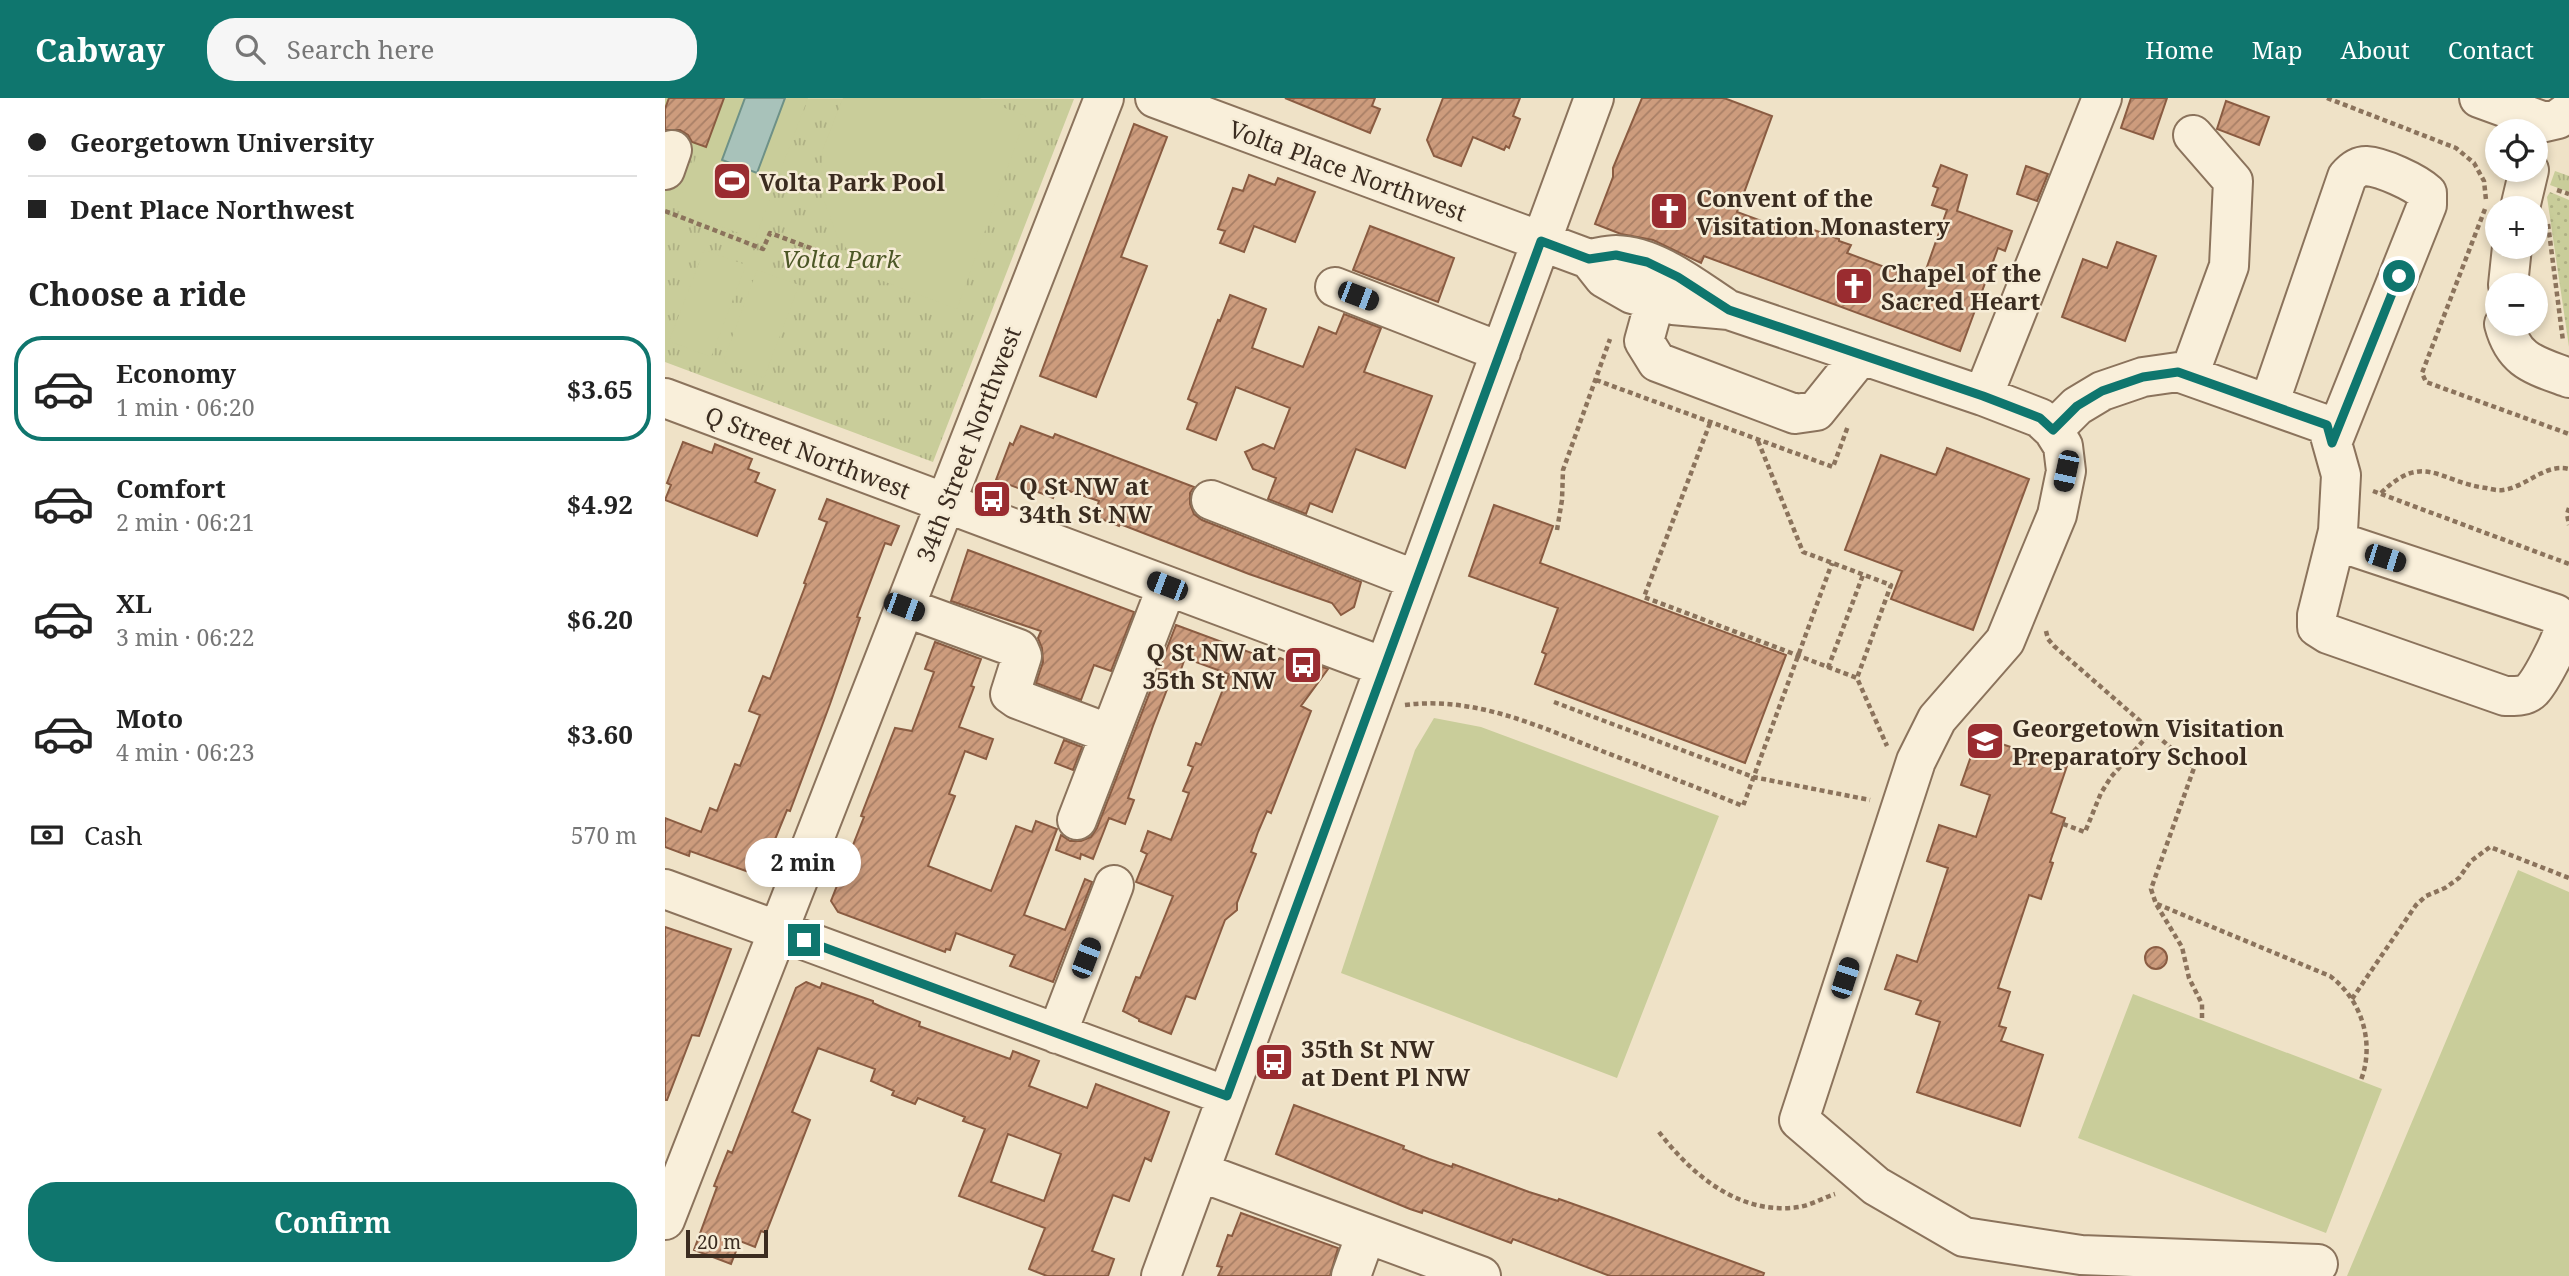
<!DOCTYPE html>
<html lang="en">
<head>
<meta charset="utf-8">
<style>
  body { margin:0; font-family:"Noto Serif",serif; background:#f6f6f6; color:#222; height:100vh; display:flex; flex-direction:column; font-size:26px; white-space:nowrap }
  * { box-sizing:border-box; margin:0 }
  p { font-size:23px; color:#767676 }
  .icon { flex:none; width:38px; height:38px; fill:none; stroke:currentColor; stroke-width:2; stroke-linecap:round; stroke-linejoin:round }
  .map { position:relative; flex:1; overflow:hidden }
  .panel { display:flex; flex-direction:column; background:#fff; width:665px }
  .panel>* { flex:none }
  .hud { display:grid; align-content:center; height:154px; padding:0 28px; background:#fff }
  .fabs { position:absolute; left:1820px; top:21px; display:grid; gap:14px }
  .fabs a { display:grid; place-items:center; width:63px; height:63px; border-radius:50%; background:#fff; box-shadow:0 4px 10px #0003; font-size:35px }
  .scale { position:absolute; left:21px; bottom:18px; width:82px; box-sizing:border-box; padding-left:7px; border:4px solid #3b2c20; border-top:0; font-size:19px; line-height:24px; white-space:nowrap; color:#3b2c20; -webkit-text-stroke:5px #f6ecd6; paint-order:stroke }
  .end { position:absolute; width:32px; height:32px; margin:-16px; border:9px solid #0f766e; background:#fff; box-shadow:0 0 0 4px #fff }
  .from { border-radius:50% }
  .bubble { position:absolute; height:49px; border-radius:24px; background:#fff; box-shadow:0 4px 10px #0003; font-size:23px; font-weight:700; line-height:49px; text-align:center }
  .car { position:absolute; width:21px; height:42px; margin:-21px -10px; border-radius:9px; box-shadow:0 0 5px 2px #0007; background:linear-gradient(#222 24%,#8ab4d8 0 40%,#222 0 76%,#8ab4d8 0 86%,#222 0) }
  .hud b { display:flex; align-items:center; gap:24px; height:66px; font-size:26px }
  .hud b+b { border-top:2px solid #e0e0e0 }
  .hud i { width:18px; height:18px; background:#222 }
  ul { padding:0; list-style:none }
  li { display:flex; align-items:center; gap:21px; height:105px; margin:0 14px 10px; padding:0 14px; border:4px solid transparent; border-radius:28px }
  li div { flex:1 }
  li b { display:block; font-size:26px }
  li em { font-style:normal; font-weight:700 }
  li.on { border-color:#0f766e }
  li>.icon { width:63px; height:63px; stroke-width:1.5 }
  h2 { padding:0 28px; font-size:32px; line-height:84px }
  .pay { display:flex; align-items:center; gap:18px; height:77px; padding:0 28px; font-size:26px }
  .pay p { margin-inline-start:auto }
  .primary-button { display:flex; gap:14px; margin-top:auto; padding:14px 28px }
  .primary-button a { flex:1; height:80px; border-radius:28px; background:#0f766e; color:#fff; font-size:28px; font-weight:700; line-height:80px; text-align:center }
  header { display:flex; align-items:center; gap:42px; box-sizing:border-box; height:98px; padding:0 35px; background:#0f766e; color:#fff }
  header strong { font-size:33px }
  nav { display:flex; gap:38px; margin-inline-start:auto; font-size:24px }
  .search { width:490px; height:63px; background:#f6f6f6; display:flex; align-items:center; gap:18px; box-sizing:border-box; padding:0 24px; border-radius:28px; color:#767676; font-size:26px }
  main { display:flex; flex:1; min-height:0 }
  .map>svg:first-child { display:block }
  .grass { fill:url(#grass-dots) }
  .park { fill:url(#park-tufts) }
  .pitch { fill:#c9cd9a }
  .water { fill:#a8c2ba; stroke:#6e9187; stroke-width:2 }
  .building { fill:url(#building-hatch); stroke:#8a5c42; stroke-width:2; fill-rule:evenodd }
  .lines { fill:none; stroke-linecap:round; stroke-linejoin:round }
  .minor-casing { stroke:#8b735c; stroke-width:42 }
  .path { stroke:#8b735c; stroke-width:4.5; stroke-dasharray:5 3.5; stroke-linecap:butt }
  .minor { stroke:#f9efda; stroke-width:38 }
  .route { stroke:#0f766e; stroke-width:9 }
  .labels { text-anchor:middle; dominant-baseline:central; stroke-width:5; stroke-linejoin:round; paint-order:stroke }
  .street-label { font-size:24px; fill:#3b2c20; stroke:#f6ecd6 }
  .poi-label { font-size:24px; font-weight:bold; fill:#3b2c20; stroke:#f6ecd6; text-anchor:start }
  .park-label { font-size:24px; font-style:italic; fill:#4c5726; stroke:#f6ecd6 }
</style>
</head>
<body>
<header>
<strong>Cabway</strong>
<div class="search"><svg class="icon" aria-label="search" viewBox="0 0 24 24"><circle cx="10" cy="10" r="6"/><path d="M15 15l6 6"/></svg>Search here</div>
<nav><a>Home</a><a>Map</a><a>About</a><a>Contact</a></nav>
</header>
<main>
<section class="panel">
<div class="hud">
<b><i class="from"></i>Georgetown University</b>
<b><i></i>Dent Place Northwest</b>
</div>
<h2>Choose a ride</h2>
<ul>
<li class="on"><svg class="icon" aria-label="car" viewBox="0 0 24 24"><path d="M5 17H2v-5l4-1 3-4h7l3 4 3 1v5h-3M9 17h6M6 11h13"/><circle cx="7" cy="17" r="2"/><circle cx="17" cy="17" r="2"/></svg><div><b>Economy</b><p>1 min · 06:20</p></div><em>$3.65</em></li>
<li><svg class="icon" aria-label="car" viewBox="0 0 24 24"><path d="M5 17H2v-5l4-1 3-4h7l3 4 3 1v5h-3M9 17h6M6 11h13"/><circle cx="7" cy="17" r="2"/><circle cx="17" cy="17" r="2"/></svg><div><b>Comfort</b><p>2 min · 06:21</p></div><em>$4.92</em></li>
<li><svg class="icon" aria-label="car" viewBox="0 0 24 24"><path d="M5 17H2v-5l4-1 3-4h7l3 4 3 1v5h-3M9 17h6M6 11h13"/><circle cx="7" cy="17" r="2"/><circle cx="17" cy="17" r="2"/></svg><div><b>XL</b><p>3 min · 06:22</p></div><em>$6.20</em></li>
<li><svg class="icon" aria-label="car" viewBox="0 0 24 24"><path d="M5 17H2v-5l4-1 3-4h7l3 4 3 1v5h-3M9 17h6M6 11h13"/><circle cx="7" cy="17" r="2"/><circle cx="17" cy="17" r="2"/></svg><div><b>Moto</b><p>4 min · 06:23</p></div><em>$3.60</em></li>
</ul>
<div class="pay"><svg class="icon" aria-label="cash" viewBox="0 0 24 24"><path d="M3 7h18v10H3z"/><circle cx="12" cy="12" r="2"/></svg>Cash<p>570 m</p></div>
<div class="primary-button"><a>Confirm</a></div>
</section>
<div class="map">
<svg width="1904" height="1178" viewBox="0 0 1904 1178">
  <defs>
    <pattern id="grass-dots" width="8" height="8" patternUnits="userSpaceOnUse" patternTransform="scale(1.75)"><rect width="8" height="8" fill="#c9cd9a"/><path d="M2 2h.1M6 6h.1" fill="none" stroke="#aeb084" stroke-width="1.8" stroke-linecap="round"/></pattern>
    <pattern id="park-tufts" width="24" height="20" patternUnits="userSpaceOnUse" patternTransform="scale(1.75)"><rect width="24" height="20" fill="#c9cd9a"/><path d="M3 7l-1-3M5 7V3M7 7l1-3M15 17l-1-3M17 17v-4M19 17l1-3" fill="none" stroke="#aeb084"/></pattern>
    <pattern id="building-hatch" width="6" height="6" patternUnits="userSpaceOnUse" patternTransform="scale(1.75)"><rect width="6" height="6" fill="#cd9c7d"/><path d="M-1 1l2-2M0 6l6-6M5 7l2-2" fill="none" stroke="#a87f66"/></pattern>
  </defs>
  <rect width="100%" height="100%" fill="#efe2c7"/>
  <path class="grass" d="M 1885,94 L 1904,102 L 1904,249 L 1882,99 Z"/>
  <path class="park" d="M 0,0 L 409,1 L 268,364 L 0,264 Z
    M 1890,73 L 1904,78 L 1904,94 L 1885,87 Z"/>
  <path class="pitch" d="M 4,0 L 143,0 L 90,141 L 11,112 L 33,54 L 27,51 L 29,45 L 0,34 L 0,11 Z
    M 178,0 L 314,0 L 361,18 L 292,211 L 202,177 L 172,138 L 155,91 L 158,51 Z
    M 39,152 L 81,167 L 46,259 L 4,243 Z
    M 92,172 L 134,187 L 99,280 L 58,264 Z
    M 769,620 L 816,629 L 1054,718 L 952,980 L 676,875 L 750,652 Z
    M 1853,772 L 1904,794 L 1904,1178 L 1682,1178 Z
    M 1468,896 L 1717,991 L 1661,1135 L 1413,1040 Z"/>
  <path class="water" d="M 80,0 L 120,0 L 92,75 L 57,62 Z"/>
  <path class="building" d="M 4,0 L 59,0 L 41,49 L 27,44 L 23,37 L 15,32 L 0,32 L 0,11 Z
    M 620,0 L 710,0 L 707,8 L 715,11 L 705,35 Z
    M 778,0 L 855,0 L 848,18 L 855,21 L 844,50 L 841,48 L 839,52 L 808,39 L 796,68 L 769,58 L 762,42 Z
    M 977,0 L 1059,0 L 1107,18 L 1072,114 L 1135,137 L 1138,128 L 1174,141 L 1174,143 L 1186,147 L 1182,155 L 1257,183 L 1282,112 L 1267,107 L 1273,90 L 1268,88 L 1276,67 L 1302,77 L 1292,113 L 1347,133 L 1340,153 L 1333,150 L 1295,253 L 1039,158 L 1036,165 L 988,142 L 956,136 L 930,126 L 948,79 L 948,70 Z
    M 1466,0 L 1502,0 L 1488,41 L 1456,30 Z
    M 1561,3 L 1604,19 L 1594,47 L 1552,31 Z
    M 469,26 L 502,39 L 456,159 L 482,168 L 431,299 L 375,278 Z
    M 1361,68 L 1383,76 L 1372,103 L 1352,96 Z
    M 584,77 L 610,87 L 613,80 L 650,94 L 630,144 L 589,128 L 579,154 L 555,145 L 560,133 L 553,131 L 568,90 L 578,93 Z
    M 705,128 L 789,160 L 773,204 L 688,172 Z
    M 1452,144 L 1491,158 L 1460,243 L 1397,219 L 1418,161 L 1442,170 Z
    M 565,197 L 601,211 L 587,250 L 638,269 L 654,229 L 671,236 L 679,216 L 716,230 L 699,274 L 767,298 L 740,370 L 691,351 L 667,414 L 645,405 L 641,416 L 603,401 L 611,380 L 588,371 L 580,354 L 598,346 L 609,351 L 625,310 L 571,289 L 551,342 L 522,331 L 532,305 L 523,301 L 553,222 L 555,223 Z
    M 356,328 L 388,340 L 390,336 L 529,389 L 525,395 L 525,406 L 529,416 L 537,422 L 696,484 L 689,509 L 676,517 L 667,505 L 584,476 L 455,426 L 454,428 L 429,418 L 434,403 L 392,389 L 388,400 L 368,392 L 367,395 L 331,382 L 345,345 L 348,347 Z
    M 18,344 L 47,355 L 50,346 L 87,361 L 83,371 L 94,375 L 90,384 L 110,392 L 92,438 L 0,402 L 6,387 L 2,385 Z
    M 1282,350 L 1364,381 L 1308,532 L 1226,501 L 1237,473 L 1180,452 L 1216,357 L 1271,377 Z
    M 162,401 L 234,428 L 226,447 L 220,445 L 192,519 L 195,520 L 165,606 L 125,713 L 122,712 L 95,778 L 25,753 L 24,758 L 0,749 L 0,720 L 36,734 L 45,710 L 52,713 L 70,666 L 75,668 L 95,617 L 84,613 L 98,578 L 105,581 L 141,486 L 139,485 L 162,424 L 154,421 Z
    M 829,407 L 888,428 L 875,465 L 1121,557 L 1080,665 L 870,586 L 881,556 L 877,554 L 893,510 L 804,478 Z
    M 303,452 L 469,514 L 446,573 L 429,567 L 416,602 L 371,585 L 378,564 L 377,550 L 373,540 L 376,533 L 286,503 Z
    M 511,527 L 611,564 L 615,560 L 641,571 L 655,568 L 663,571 L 636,608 L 646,613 L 606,715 L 602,713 L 593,734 L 586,754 L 591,756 L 572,805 L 572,812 L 560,822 L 530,901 L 521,898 L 506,936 L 474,923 L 474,921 L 458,913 L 471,879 L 475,880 L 508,798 L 471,784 L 482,756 L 476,753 L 483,733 L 506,742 L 524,695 L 518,693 L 528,669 L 523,667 L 531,645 L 536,647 L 564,576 L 520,560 L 512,583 L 506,581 L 488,628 L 463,700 L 469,702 L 460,726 L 444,720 L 428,761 L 416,756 L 415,761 L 391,752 L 396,737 L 405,743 L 416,743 L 426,739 L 432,730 Z
    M 270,544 L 316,561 L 306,588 L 309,589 L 294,629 L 328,641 L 321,661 L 300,653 L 284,696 L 290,698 L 263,768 L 326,793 L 351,728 L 367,734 L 371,723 L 392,731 L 359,817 L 400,832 L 420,781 L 427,784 L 388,884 L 345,868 L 350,857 L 291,835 L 285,852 L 281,851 L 280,854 L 173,814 L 166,803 L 199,719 L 196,718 L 230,630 L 247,633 L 269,574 L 260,571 Z
    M 1313,638 L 1402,668 L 1386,715 L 1400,720 L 1385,764 L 1388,765 L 1376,801 L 1364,797 L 1333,890 L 1345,894 L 1334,928 L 1341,930 L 1336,943 L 1378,957 L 1355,1028 L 1252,994 L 1275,924 L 1251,916 L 1256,903 L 1220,891 L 1232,857 L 1252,864 L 1283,770 L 1262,763 L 1274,727 L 1311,739 L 1325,697 L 1296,687 Z
    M 399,642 L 417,649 L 408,672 L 390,665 Z
    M 0,829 L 66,851 L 34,938 L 27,937 L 2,1002 L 0,1002 Z
    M1480 860a11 11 0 1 1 22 0a11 11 0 1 1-22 0Z
    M 141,884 L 155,890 L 157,885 L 208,903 L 208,905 L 219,910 L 255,924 L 254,928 L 345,961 L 348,953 L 374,963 L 364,988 L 422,1010 L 431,986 L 504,1014 L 486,1063 L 480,1060 L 464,1103 L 448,1097 L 427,1153 L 449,1161 L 443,1178 L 382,1178 L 364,1171 L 380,1130 L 294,1098 L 320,1031 L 298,1023 L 300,1019 L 253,1000 L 250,1006 L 227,997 L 229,993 L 206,983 L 210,971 L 153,950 L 127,1014 L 145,1022 L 101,1135 L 96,1133 L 90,1149 L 75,1143 L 66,1166 L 29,1152 L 52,1089 L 49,1088 L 63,1053 L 67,1055 L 131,890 ZM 343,1036 L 396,1056 L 379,1103 L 326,1084 Z
    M 629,1007 L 739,1048 L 738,1051 L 764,1061 L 787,1069 L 788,1066 L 864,1094 L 893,1103 L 894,1101 L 948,1120 L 1099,1175 L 1098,1178 L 945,1178 L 848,1141 L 846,1145 L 758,1112 L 757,1115 L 745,1111 L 611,1056 Z
    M 576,1115 L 673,1150 L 665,1178 L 553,1178 L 557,1169 L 552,1168 L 563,1137 L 567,1138 Z"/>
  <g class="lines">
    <g class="minor-casing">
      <path id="minor" d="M 490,0 L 924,161 C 932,160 942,157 951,157 C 990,158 1027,188 1059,209
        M 1814,0 L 1880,24 L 1893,21 L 1904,13
        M 0,72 L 7,52
        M 1855,110 L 1864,72
        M 924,161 L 939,180 L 967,196 L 1008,207 L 1064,212 L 1318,298 L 1375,320 L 1388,332 L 1398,348 L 1401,373 L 1392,417 L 1370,470 L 1340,543 L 1272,621 L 1251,663 L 1134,1022 L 1211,1088 L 1299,1139 L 1416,1157 L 1653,1166
        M 1843,187 L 1847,149
        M 670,189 L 836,254
        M 990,203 L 979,243 L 992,264 L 1130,316 L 1151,313 L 1196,257
        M 1839,226 C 1849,264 1870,267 1904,280
        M 1524,277 L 1564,168 L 1568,83 L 1528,37
        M 1318,298 L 1437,0
        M 0,300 L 719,569
        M 1604,306 L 1682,79 C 1687,73 1693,68 1701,68 C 1717,69 1750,84 1762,95 L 1762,107 L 1667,345
        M 1388,332 L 1412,308 L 1437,293 L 1478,279 L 1513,274 L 1662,327 L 1676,377 L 1673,433 L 1652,517 L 1652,529 L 1663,536 L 1840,598 C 1849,598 1860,599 1867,592 C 1877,581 1897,542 1900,527 L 1891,516 L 1671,443
        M 546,402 L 751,482
        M 239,509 L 354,551 L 357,558 L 345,596 L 352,601 L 445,636
        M 412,722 L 502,488
        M 0,791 L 562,998
        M 392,936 L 449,787
        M 535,1074 L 816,1178
        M 0,1122 L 439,0
        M 496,1178 L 929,0
        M 686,1178 L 701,1136"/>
    </g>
    <path class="path" d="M 1662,0 L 1791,50 L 1809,65 L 1819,83 L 1821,102
      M 1892,92 L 1904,96
      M 1820,111 L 1757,275 L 1761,284 L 1904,336
      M 0,113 L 98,151 L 105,135 L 151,152 L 147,162
      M 1883,126 L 1898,243
      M 931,282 L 1168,369 L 1183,328
      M 1045,325 L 979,499 L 1192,580 L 1222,648
      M 1093,343 L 1138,454 L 1226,487 L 1192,580
      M 1708,393 L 1904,466
      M 1716,395 C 1759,353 1774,384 1821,390 C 1826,391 1833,393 1838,392 C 1862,389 1879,365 1904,371
      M 1904,410 L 1902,416 L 1904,427
      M 892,432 L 897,402 L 898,372 L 945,241
      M 1381,533 L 1383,541 L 1389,548 L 1529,670 L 1486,791 L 1491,806 L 1517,849 L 1524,880 L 1537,906 L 1537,922
      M 1163,570 L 1198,477
      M 889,604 L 1088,679 L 1205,702
      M 740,607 C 810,598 873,628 937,653 C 984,671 1031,689 1078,708 L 1167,465
      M 1398,726 L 1420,734 L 1436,695 L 1446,679 L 1487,633
      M 1492,806 L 1665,878 C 1697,902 1710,945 1696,982
      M 1687,901 L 1751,807 L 1761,798 L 1780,790 L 1794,780 L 1806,763 L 1825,749 L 1904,780
      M 994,1034 C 1027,1077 1075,1118 1134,1109 C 1146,1107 1158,1100 1170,1096"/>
    <use href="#minor" class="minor"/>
  </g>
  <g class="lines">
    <path class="route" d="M 139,842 L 562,998 L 876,143 L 924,161 L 951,157 L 982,164 L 1013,179 L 1064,212 L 1318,298 L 1375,320 L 1388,332 L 1412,308 L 1437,293 L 1478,279 L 1513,274 L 1662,327 L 1667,345 L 1734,178"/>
  </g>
  <defs>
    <g id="stadium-square" transform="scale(2.0125)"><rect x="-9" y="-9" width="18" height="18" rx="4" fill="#9a2c30" stroke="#f6ecd6"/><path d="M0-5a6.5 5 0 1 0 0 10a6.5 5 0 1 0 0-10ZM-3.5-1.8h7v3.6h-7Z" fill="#fff"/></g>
    <g id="church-square" transform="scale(2.0125)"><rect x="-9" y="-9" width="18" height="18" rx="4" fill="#9a2c30" stroke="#f6ecd6"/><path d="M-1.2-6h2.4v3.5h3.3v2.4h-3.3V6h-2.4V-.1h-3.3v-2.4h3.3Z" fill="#fff"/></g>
    <g id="bus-square" transform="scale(2.0125)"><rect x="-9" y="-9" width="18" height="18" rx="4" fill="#9a2c30" stroke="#f6ecd6"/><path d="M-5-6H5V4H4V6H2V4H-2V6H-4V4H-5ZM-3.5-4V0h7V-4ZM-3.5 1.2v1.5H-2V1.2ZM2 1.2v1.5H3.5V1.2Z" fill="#fff"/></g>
    <g id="school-square" transform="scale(2.0125)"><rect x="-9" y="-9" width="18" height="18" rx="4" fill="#9a2c30" stroke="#f6ecd6"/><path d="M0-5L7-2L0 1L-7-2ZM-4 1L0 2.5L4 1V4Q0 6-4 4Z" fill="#fff"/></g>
  </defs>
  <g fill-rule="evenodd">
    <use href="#stadium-square" x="67" y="83"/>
    <use href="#church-square" x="1004" y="113"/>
    <use href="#church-square" x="1189" y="188"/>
    <use href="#bus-square" x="327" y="401"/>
    <use href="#bus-square" x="638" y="567"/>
    <use href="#school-square" x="1320" y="643"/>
    <use href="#bus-square" x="609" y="964"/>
  </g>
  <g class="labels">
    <g class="street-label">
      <text transform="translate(683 72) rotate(20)">Volta Place Northwest</text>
      <text transform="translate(303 346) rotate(-69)">34th Street Northwest</text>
      <text transform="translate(143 354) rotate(21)">Q Street Northwest</text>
    </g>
    <g class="poi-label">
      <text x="94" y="83">Volta Park Pool</text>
      <text x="1031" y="99">Convent of the<tspan x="1031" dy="28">Visitation Monastery</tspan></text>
      <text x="1216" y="174">Chapel of the<tspan x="1216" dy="28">Sacred Heart</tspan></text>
      <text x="354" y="387">Q St NW at<tspan x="354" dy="28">34th St NW</tspan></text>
      <text x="611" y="553" text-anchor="end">Q St NW at<tspan x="611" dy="28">35th St NW</tspan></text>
      <text x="1347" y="629">Georgetown Visitation<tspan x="1347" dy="28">Preparatory School</tspan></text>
      <text x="636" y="950">35th St NW<tspan x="636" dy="28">at Dent Pl NW</tspan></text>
    </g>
    <g class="park-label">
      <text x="176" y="160">Volta Park</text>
    </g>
  </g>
</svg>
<div class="fabs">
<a><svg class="icon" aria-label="locate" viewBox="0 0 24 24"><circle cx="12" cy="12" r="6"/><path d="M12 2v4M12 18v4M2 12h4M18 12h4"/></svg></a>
<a>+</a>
<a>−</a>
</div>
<div class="scale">20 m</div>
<i class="end from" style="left:1734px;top:178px"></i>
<i class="end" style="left:139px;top:842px"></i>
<div class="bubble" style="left:80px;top:740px;width:116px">2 min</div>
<i class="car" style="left:693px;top:198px;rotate:111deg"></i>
<i class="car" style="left:1401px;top:373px;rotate:192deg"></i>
<i class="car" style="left:1720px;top:460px;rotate:108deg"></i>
<i class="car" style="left:502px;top:488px;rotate:291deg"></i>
<i class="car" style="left:239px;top:509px;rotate:110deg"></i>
<i class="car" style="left:421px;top:860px;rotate:21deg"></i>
<i class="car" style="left:1180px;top:880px;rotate:18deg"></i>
</div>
</main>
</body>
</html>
